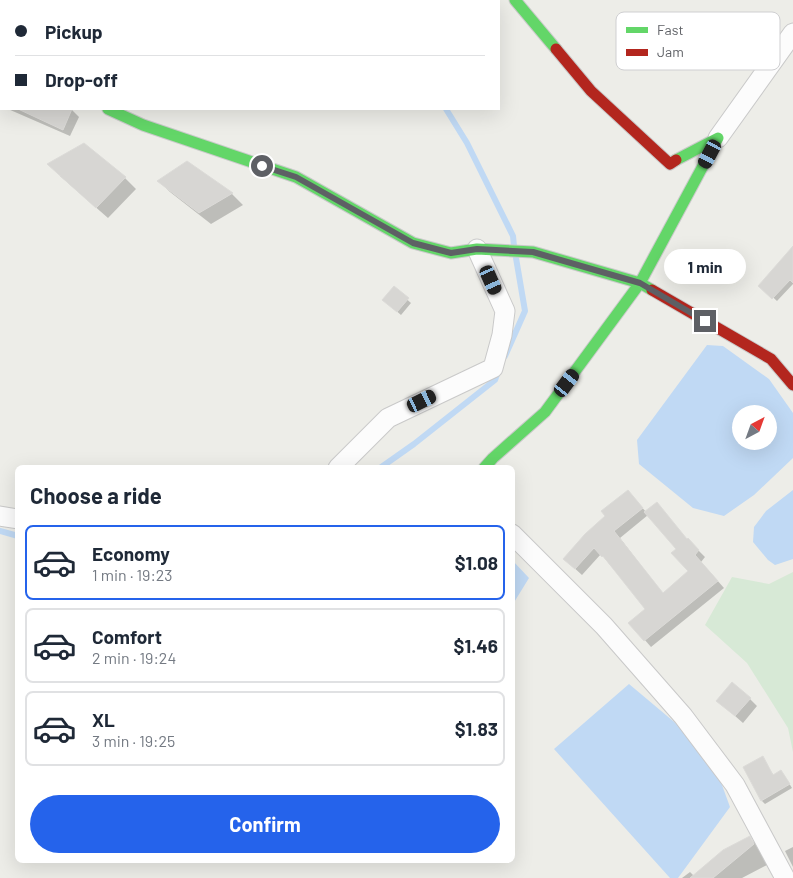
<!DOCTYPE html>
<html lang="en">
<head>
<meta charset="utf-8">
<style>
  body { margin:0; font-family:Barlow,sans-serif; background:#f6f6f7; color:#1f2937; height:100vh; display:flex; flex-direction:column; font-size:19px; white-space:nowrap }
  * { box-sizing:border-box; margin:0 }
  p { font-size:16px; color:#747a83 }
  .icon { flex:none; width:28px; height:28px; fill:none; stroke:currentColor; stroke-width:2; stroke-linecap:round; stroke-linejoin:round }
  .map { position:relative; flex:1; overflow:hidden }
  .side { position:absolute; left:15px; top:465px; width:500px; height:398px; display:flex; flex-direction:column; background:#fff; border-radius:8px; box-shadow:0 5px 20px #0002 }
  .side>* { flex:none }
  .top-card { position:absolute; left:0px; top:0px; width:500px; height:110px; box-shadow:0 5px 20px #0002; display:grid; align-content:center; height:110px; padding:0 15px; background:#fff }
  .needle { width:32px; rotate:41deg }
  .controls { position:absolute; left:732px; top:405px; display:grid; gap:10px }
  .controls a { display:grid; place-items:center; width:45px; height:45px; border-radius:50%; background:#fff; box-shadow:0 5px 20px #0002; font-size:25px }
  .end { position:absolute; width:22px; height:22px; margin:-11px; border:6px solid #5e6065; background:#fff; box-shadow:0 0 0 2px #fff }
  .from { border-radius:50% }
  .bubble { position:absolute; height:35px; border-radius:18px; background:#fff; box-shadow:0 5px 20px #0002; font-size:16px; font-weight:700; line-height:35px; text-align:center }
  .car { position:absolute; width:15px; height:30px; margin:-15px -8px; border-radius:6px; box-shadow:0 0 4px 1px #0007; background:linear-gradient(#222 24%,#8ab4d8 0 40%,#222 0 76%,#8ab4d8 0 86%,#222 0) }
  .top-card b { display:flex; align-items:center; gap:18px; height:48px; font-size:19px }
  .top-card b+b { border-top:1px solid #e0e1e3 }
  .top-card i { width:12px; height:12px; background:#1f2937 }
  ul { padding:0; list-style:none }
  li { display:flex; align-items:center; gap:15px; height:75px; margin:0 10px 8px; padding:0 5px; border:2px solid #e0e1e3; border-radius:8px }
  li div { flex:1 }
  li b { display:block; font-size:19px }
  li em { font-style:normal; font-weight:700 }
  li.selected { border-color:#2563eb }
  li>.icon { width:45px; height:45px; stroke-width:1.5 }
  h2 { padding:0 15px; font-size:22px; line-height:60px }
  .primary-button { display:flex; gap:10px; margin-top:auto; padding:10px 15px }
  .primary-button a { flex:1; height:58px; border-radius:30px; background:#2563eb; color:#fff; font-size:20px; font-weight:700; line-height:58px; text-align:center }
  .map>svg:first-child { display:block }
  .green { fill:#d7e9d6 }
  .water { fill:#c0d9f4; fill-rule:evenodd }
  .shadow { fill:#0003; fill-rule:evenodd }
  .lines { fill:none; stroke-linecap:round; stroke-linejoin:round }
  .stream { stroke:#c0d9f4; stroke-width:6 }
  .building { fill:#d7d6d3; stroke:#dcdbd8 }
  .street-casing { stroke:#c9c9c9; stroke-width:21 }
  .fast-casing { stroke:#cacaca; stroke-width:13 }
  .jam-casing { stroke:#cacaca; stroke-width:13 }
  .street { stroke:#fcfcfc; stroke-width:19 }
  .fast { stroke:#63d668; stroke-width:11 }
  .jam { stroke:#b3261e; stroke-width:11 }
  .route { stroke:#5e6065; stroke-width:6 }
  .key { fill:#fff; stroke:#cfcfd1; stroke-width:1 }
  .key-label { font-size:14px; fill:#5e6065 }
</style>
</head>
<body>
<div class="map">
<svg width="793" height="878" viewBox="0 0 793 878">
  <rect width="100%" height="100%" fill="#edede8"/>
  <path class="green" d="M 793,572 L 793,752 L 788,728 L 747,663 L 705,625 L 732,577 L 769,584 Z"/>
  <path class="water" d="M 707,345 L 723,346 L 769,379 L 793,413 L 793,458 L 754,495 L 724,516 L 693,508 L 639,464 L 637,440 ZM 741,414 L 769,414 L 769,441 L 741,441 Z
    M 793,490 L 793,559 L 775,565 L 768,560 L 753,542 L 754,527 L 766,511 Z
    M 513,561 L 529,578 L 513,604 Z
    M 629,684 L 710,752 L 730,807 L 678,878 L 670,878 L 554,749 Z"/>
  <path class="shadow" d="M 0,76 L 1,77 L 1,99 L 0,99 Z
    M 8,109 L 71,109 L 79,117 L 70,136 Z
    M 187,163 L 232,194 L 243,205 L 211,224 L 170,192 L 159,181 Z
    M 60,176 L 125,178 L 136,189 L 108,218 Z
    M 793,262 L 793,284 L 777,301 L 760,285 Z
    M 394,288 L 411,303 L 401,315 L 387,303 Z
    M 634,498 L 646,512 L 694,546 L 705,557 L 701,562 L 724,588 L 651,647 L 630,623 L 647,609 L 601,554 L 582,575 L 571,565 ZM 648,515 L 677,549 L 690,571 L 663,594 L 620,538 Z
    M 750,699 L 757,706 L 743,723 L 726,708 Z
    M 762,758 L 774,776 L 784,775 L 792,788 L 765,804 L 762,801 Z
    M 749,838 L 755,843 L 767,865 L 742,878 L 682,878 L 690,872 L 694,876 Z
    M 793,847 L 793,867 L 785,851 Z"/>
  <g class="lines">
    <path class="stream" d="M 347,0 L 349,1
      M 446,109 L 467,143 L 513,236 L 514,246
      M 505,356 L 525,311 L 516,258
      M 380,468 L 414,444 L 495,380 L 499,369
      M 0,531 L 18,536"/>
  </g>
  <path class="building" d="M 18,109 L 72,109 L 63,130 Z
    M 84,143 L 126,177 L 96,208 L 47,164 Z
    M 187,161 L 233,193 L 199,213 L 157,181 Z
    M 793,246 L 793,283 L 790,280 L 772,299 L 758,286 Z
    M 394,286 L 409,298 L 397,312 L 382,300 Z
    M 628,490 L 643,508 L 614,531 L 663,593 L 688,571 L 671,553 L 676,549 L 644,512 L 657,502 L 687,539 L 688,538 L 699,550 L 695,555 L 718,581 L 644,641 L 628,623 L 645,609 L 603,556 L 602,557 L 594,548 L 575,569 L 563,559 L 585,534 L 605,516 L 601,511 Z
    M 732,682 L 751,698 L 735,716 L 716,701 Z
    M 763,756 L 773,775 L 781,770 L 790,784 L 761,801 L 743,767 Z
    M 750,836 L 754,844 L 713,878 L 690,878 L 723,850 Z"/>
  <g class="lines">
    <g class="street-casing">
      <path id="street" d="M 0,61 L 1,61
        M 718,138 L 793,33
        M 338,468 L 388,418 L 493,368 L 502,335 L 505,311 L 477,249
        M 0,516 L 18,519
        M 512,534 L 604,626 L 683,716 L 735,785 L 785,878"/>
    </g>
    <g class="fast-casing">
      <path id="fast" d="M 515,0 L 556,49
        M 108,109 L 143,125 L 296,177 L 413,243 L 451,253 L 477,249 L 533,252 L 640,283 L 652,290
        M 484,468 L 493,458 L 545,412 L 640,283 L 718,138 L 676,160"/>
    </g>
    <g class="jam-casing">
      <path id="jam" d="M 556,49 L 591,91 L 670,164 L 676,160
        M 652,290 L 771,359 L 793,385"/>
    </g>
    <use href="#street" class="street"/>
    <use href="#fast" class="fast"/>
    <use href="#jam" class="jam"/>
  </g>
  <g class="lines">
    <path class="route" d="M 262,166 L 296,177 L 413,243 L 451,253 L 477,249 L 533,252 L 640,283 L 705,321"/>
  </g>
  <rect x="616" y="12" width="164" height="58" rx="8" class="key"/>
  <rect x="626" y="27" width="22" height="6" fill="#63d668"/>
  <rect x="626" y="49" width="22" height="7" fill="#b3261e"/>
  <g class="key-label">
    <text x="657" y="35">Fast</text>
    <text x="657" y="57">Jam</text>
  </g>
</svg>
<div class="controls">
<a><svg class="needle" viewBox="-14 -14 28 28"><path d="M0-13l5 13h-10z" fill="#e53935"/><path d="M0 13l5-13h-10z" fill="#747a83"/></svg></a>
</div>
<i class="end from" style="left:262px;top:166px"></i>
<i class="end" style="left:705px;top:321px"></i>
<div class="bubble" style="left:664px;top:249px;width:82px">1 min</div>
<i class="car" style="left:710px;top:154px;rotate:208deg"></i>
<i class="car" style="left:491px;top:280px;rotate:156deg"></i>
<i class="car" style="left:567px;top:383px;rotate:37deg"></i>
<i class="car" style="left:422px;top:401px;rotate:64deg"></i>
<div class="top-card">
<b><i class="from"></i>Pickup</b>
<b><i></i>Drop-off</b>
</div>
<section class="side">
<h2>Choose a ride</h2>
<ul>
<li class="selected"><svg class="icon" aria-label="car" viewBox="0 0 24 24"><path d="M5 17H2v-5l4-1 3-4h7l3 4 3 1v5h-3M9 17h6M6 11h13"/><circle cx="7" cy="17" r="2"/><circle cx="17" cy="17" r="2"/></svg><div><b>Economy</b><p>1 min · 19:23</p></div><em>$1.08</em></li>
<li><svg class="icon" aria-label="car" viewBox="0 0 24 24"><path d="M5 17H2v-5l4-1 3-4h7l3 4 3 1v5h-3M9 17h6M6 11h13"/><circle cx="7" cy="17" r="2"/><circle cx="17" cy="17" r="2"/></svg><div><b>Comfort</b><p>2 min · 19:24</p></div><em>$1.46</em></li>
<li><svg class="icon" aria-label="car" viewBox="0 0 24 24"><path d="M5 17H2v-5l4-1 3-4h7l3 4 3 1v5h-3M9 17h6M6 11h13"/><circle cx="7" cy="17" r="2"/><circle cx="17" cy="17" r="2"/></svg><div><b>XL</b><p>3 min · 19:25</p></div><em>$1.83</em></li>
</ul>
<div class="primary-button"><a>Confirm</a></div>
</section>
</div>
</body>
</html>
